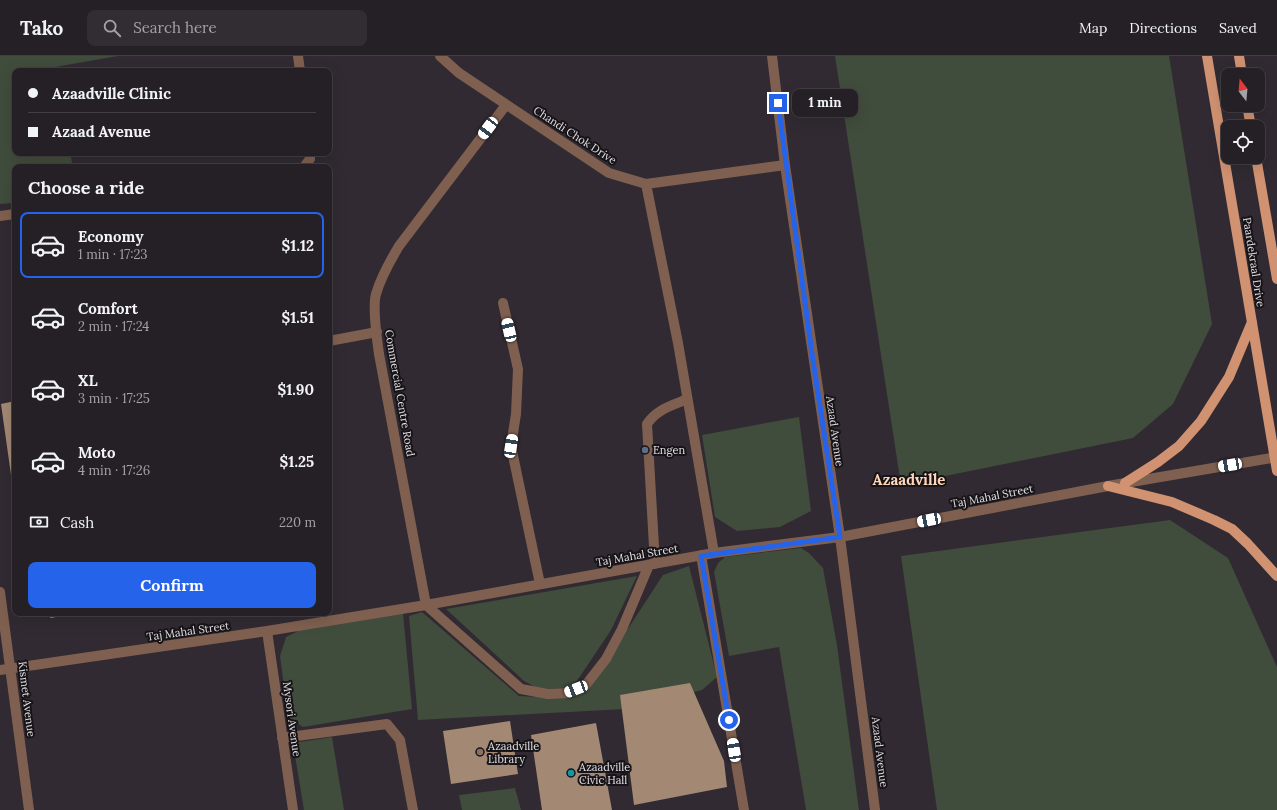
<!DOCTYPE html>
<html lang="en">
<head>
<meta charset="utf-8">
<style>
  body { margin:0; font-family:Lora,serif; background:#312d32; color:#f1f3f6; height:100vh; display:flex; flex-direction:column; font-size:15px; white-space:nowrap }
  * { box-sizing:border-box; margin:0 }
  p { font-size:13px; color:#a3a3a7 }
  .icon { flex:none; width:22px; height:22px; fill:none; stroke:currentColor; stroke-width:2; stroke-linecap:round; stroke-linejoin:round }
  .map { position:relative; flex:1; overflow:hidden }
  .details { position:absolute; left:12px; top:108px; width:320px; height:452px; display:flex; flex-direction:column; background:#252026; border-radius:8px; box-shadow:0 4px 16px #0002,0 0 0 1px #423e43 }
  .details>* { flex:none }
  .hud { position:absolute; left:12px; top:12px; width:320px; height:88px; border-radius:8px; box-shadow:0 4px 16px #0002,0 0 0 1px #423e43; display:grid; align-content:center; height:88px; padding:0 16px; background:#252026 }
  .needle { width:26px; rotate:344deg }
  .tools { position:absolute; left:1221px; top:12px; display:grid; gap:8px }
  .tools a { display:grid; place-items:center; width:44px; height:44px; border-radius:8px; background:#252026; box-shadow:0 4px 16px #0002,0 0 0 1px #423e43; font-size:20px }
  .end { position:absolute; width:18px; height:18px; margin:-9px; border:5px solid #2563eb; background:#fff; box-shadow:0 0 0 2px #fff }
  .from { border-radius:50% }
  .bubble { position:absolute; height:28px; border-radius:8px; background:#252026; box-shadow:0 4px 16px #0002,0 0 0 1px #423e43; font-size:13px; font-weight:700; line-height:28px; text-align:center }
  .car { position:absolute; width:12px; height:24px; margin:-12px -6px; border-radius:5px; box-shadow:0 0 3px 1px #0007; background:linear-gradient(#fff 24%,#345 0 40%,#fff 0 76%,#345 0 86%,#fff 0) }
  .hud b { display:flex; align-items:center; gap:14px; height:38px; font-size:15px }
  .hud b+b { border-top:1px solid #423e43 }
  .hud i { width:10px; height:10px; background:#f1f3f6 }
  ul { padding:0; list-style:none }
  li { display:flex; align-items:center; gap:12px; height:66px; margin:0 8px 6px; padding:0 8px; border:2px solid transparent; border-radius:8px }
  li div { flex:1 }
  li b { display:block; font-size:15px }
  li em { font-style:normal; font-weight:700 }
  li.active { border-color:#2563eb }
  li>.icon { width:36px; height:36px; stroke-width:1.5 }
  h2 { padding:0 16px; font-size:18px; line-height:48px }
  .pay { display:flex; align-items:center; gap:10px; height:44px; padding:0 16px; font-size:15px }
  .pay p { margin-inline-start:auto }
  .cta { display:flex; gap:8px; margin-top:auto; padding:8px 16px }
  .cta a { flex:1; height:46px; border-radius:8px; background:#2563eb; color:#fff; font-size:16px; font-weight:700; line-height:46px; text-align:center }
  header { display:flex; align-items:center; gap:24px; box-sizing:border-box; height:56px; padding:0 20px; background:#252026; border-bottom:1px solid #423e43 }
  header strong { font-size:19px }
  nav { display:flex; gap:22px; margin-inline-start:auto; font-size:14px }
  .search { width:280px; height:36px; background:#312d32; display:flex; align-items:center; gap:10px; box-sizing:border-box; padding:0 14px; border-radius:8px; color:#a3a3a7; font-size:15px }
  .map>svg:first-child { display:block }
  .green { fill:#404c3c }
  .building { fill:#a38974 }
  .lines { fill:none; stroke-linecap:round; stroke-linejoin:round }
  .minor { stroke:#7f6050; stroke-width:10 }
  .major { stroke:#d09271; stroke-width:10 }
  .route { stroke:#2563eb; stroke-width:5 }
  .service-dot { fill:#5c6f8a; stroke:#171418; stroke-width:1.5 }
  .education-dot { fill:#8d6e63; stroke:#171418; stroke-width:1.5 }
  .culture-dot { fill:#0f9aa8; stroke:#171418; stroke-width:1.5 }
  .labels { text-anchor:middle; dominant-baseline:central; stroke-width:4; stroke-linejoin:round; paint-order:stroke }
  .street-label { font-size:11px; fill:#e3dfe4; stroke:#171418 }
  .poi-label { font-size:11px; fill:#e3dfe4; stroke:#171418; text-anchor:start }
  .district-label { font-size:15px; font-weight:bold; fill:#ffd6b9; stroke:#171418 }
</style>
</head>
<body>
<header>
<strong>Tako</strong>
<div class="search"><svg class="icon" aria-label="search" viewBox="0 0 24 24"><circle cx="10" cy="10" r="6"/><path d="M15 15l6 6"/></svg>Search here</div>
<nav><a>Map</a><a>Directions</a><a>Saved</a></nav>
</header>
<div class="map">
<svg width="1277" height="754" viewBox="0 0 1277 754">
  <rect width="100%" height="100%" fill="#312a32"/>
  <path class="green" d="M 0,0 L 118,0 L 55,11 L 56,15 L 15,15 L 15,97 L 70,97 L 73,111 L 15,111 L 15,147 L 0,148 Z
    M 835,0 L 1169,0 L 1212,268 L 1173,348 L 1133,382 L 901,429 Z
    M 799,361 L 811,455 L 780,471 L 737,475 L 715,461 L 702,379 Z
    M 1170,464 L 1228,502 L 1277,611 L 1277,754 L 937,754 L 901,500 Z
    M 801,492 L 809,497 L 823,512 L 837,589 L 859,754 L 806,754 L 779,591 L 729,600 L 714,516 L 718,507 L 725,501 Z
    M 689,510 L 717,621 L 702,634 L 625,653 L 418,664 L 409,560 L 422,556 L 519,640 L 557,642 L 588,634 L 663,519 Z
    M 637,520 L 611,574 L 577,625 L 566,632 L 549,633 L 535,631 L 524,625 L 446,553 Z
    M 403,557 L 412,653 L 303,671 L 288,661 L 280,600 L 286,581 L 300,574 Z
    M 332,681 L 344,754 L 304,754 L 293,687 Z
    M 515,732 L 521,754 L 462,754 L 459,739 Z"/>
  <path class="building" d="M 15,345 L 15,440 L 14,440 L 1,348 Z
    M 45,557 L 70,557 L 70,558 L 51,562 Z
    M 690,627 L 724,705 L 727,731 L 634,749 L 620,639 Z
    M 510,665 L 518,718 L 451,728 L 443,675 Z
    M 596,667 L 612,754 L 542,754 L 531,679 Z"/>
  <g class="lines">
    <path class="minor" d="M 298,0 L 300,15
      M 440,0 L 459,17 L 609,117 L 646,128 L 785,109
      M 772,0 L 785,109 L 840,481 L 875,754
      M 506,49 L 399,190 C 390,205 381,221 376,238 C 372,252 377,283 379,298 L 426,549 L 521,633 L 548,638 L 568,637 L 585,630 L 606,603 L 622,573 L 649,509
      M 304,111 L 310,103 L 310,97
      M 646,128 L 678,287 L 714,497
      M 0,160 L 15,158
      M 503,247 L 518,313 L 516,358 L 511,390 L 540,528
      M 329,285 L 377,276
      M 701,499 L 744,754
      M 655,508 L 647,368 C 657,353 672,350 687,343
      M 0,536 L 29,754
      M 267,575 L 293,754
      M 0,614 L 267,575 L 426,549 L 714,497 L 840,481 L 1108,430 L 1277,401
      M 282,682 L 387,668 L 400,684 L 413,754"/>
    <path class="major" d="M 1207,0 L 1277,415
      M 1239,0 L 1242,19
      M 1247,49 L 1251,71
      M 1256,101 L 1277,223
      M 1125,427 L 1158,406 L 1179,390 L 1201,365 L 1229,321 L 1252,266
      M 1108,430 L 1172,446 L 1214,464 L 1232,473 L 1248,488 L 1277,520"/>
  </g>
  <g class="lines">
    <path class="route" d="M 729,664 L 701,500 L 840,481 L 812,298 L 778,47"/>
  </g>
  <circle class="service-dot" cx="645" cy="394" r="4"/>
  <circle class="education-dot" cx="480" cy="696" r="4"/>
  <circle class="culture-dot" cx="571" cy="717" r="4"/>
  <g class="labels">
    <g class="street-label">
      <text transform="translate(575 79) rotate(33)">Chandi Chok Drive</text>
      <text transform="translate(1254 206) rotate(81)">Paardekraal Drive</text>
      <text transform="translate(400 337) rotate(80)">Commercial Centre Road</text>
      <text transform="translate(835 375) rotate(82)">Azaad Avenue</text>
      <text transform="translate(992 440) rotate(-11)">Taj Mahal Street</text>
      <text transform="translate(637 499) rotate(-10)">Taj Mahal Street</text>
      <text transform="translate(188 575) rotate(-8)">Taj Mahal Street</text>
      <text transform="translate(27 643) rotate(83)">Kismet Avenue</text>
      <text transform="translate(292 663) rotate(82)">Mysori Avenue</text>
      <text transform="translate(880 696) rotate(83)">Azaad Avenue</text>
    </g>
    <g class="poi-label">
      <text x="653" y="394">Engen</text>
      <text x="488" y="690">Azaadville<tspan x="488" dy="13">Library</tspan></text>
      <text x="579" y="711">Azaadville<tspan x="579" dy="13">Civic Hall</tspan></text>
    </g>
    <g class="district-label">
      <text x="909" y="423">Azaadville</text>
    </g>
  </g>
</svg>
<div class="tools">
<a><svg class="needle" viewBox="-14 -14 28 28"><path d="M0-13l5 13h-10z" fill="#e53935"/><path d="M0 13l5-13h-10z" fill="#a3a3a7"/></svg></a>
<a><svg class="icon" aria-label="locate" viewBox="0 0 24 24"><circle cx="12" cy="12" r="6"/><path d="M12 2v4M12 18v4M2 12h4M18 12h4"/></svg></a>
</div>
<i class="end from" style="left:729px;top:664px"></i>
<i class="end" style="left:778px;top:47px"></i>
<div class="bubble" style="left:792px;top:33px;width:66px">1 min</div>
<i class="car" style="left:488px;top:72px;rotate:217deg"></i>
<i class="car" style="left:509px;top:274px;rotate:347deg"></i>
<i class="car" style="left:511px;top:390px;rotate:9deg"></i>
<i class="car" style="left:1230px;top:409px;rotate:260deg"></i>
<i class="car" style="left:929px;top:464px;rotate:259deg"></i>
<i class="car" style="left:576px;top:633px;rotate:249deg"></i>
<i class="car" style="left:734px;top:694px;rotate:351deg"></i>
<div class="hud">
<b><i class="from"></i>Azaadville Clinic</b>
<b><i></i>Azaad Avenue</b>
</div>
<section class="details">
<h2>Choose a ride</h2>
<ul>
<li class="active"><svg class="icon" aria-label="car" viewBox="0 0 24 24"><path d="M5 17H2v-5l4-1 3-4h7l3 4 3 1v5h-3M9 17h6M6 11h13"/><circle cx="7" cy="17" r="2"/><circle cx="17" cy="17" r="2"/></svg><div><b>Economy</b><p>1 min · 17:23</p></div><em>$1.12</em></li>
<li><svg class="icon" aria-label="car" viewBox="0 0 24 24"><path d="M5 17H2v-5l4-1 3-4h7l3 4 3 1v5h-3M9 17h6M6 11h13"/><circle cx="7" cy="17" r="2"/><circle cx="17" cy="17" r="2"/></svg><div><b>Comfort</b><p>2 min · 17:24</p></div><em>$1.51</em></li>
<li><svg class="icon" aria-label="car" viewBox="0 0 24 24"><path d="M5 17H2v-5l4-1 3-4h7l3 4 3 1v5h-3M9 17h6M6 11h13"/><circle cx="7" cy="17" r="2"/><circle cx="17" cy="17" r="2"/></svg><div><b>XL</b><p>3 min · 17:25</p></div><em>$1.90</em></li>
<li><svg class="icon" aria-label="car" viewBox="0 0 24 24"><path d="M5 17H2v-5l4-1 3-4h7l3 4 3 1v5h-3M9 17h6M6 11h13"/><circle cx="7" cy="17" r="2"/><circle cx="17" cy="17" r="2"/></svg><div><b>Moto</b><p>4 min · 17:26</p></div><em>$1.25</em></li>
</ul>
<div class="pay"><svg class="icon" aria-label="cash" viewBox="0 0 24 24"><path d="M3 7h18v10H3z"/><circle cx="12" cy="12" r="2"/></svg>Cash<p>220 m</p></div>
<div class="cta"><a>Confirm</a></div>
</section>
</div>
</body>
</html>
